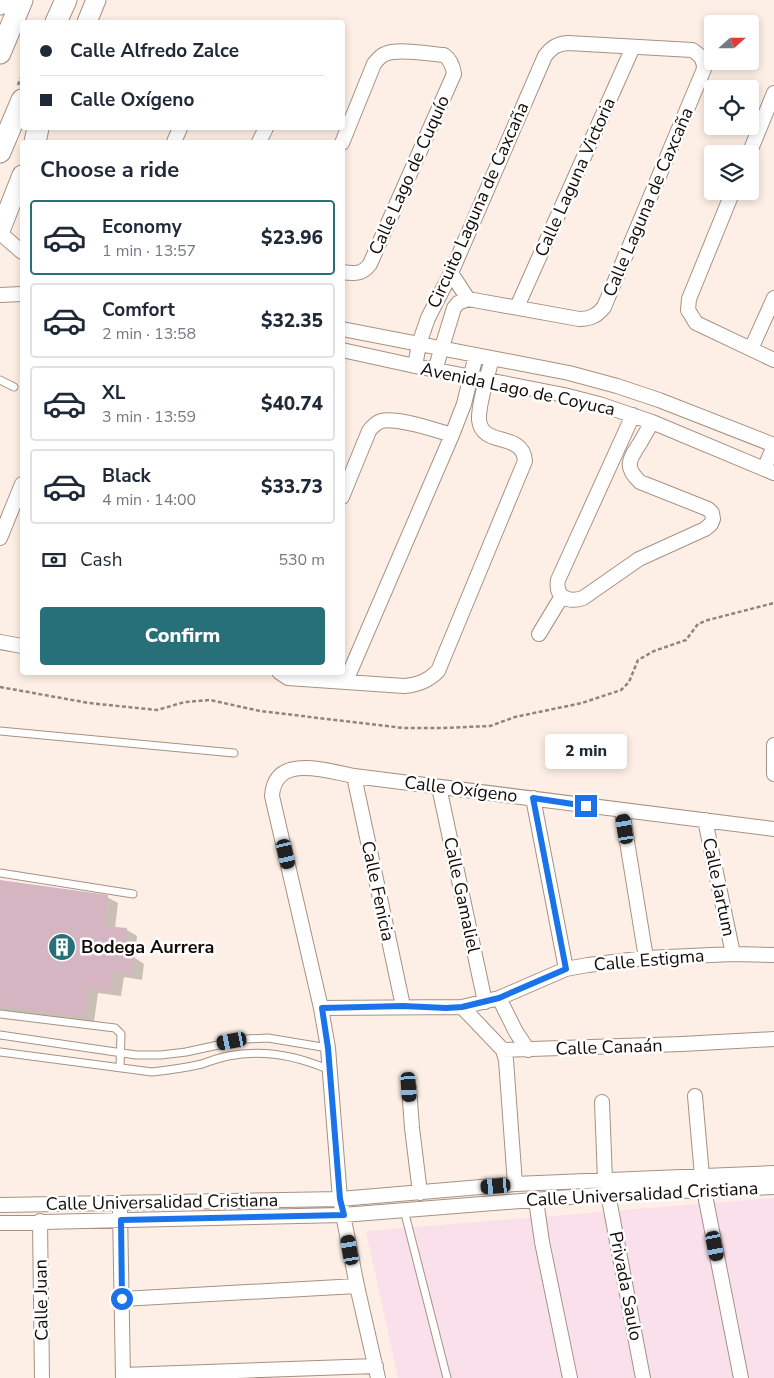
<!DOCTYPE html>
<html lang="en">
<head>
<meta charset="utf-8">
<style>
  body { margin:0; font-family:"Nunito Sans",sans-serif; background:#f2f2f3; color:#1f2937; height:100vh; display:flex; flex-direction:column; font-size:19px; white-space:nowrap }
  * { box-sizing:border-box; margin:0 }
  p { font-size:16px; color:#747a83 }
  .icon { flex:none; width:28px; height:28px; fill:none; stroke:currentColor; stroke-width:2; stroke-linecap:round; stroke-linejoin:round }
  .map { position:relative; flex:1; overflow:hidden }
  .sheet { position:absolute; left:20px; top:140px; width:325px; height:535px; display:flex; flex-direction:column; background:#fff; border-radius:5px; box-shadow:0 2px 8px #0003 }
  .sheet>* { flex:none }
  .top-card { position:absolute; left:20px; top:20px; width:325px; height:110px; border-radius:5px; box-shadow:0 2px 8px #0003; display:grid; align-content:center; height:110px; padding:0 20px; background:#fff }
  .needle { width:32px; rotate:69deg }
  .controls { position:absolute; left:704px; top:15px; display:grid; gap:10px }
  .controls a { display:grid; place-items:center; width:55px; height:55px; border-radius:5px; background:#fff; box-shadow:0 2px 8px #0003; font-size:25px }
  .end { position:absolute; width:22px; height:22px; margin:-11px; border:6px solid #1a73e8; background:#fff; box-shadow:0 0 0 2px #fff }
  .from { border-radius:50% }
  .bubble { position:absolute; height:35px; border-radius:5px; background:#fff; box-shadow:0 2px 8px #0003; font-size:16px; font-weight:800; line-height:35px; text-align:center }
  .car { position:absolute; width:15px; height:30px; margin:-15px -8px; border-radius:6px; box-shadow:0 0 4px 1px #0007; background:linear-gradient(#222 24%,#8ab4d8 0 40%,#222 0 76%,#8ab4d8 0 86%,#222 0) }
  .top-card b { display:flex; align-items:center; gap:18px; height:48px; font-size:19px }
  .top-card b+b { border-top:1px solid #e0e1e3 }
  .top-card i { width:12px; height:12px; background:#1f2937 }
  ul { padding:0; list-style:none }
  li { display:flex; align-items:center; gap:15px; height:75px; margin:0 10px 8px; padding:0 10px; border:2px solid #e0e1e3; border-radius:5px }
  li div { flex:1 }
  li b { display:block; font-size:19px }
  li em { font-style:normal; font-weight:800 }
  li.active { border-color:#27707a }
  li>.icon { width:45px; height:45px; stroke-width:1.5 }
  h2 { padding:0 20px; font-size:22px; line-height:60px }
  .pay { display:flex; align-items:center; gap:12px; height:55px; padding:0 20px; font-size:19px }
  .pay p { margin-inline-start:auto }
  .button { display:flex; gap:10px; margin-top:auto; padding:10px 20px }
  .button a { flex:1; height:58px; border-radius:5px; background:#27707a; color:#fff; font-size:20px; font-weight:800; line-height:58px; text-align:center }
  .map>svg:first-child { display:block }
  .industrial { fill:#f9e0ea }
  .shadow { fill:#0003 }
  .building { fill:#d6b5c2 }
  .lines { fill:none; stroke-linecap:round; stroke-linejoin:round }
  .lane-casing { stroke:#a69283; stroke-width:9 }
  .street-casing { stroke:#a69283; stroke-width:16 }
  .secondary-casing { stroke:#a69283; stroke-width:21 }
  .primary-casing { stroke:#a69283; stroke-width:23 }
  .path { stroke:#90857d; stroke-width:2.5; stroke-dasharray:4 2.5; stroke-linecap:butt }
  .lane { stroke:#fff; stroke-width:7 }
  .street { stroke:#fff; stroke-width:14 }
  .secondary { stroke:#fff; stroke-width:19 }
  .primary { stroke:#fff; stroke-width:21 }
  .route { stroke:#1a73e8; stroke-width:6 }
  .labels { text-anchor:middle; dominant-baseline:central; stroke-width:5; stroke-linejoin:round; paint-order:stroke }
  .street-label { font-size:18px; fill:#120b06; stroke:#fff }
  .poi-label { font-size:18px; font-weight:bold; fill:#120b06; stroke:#fff; text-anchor:start }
</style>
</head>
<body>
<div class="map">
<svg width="774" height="1378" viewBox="0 0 774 1378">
  <rect width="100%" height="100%" fill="#fdefe5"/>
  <path class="industrial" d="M 774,1198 L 774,1378 L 398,1378 L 366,1231 Z"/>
  <path class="shadow" d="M 0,882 L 107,897 L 118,903 L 115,928 L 127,930 L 137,936 L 135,958 L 144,964 L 142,980 L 124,977 L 121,996 L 98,993 L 94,1022 L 0,1010 Z"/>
  <path class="building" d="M 0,880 L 108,895 L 104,926 L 127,928 L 124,955 L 134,956 L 131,974 L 113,972 L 111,991 L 87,988 L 84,1017 L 0,1006 Z"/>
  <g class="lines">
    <g class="lane-casing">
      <path id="lane" d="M 0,380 L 14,387
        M 0,731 L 234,753
        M 0,873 L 133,894
        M 0,1014 L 115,1028 L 121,1034 L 120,1068
        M 0,1035 L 136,1055 L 161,1055 L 186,1052 L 246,1039 L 268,1038 L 328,1048
        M 0,1052 L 152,1072 C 169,1070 185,1068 202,1064 C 210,1061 219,1058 228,1056 C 262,1049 298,1056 330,1070
        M 404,1210 L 447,1378"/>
    </g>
    <g class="street-casing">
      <path id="street" d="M 174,142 L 180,128
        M 259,142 L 266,128
        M 342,143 L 374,64 C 377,60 380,56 385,54 C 399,48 429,54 444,55 C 451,60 453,66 454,74 L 370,264 C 363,274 355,274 342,272
        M 749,154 L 774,93
        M 733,191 L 689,299 L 688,310 L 696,323 L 774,360
        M 0,233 L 22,252
        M 451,273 L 468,299
        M 0,295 L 22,294
        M 517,307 L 633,47
        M 342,329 L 569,373 L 617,386 L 659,400 L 774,445
        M 751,349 L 774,298
        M 342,350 L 415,366 L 564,395 L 599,404 L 652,422 L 774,473
        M 415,366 L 419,344 L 428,318 L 451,273 L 545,56 C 552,47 557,44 568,43 L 692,50 C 700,55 704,59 704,69 L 604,307 C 597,316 590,319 579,319 L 468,299 L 458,303 L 454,308 L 435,370
        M 633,415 L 558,580 C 555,597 568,603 583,598 L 639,559 L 705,529 L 711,524 L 713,519 L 712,513 L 708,509 L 640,482 C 623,466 630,459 640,443 C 644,436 648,429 652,422
        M 764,469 L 774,446
        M 342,497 L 369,431 C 372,427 376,423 381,421 C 398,417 435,430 452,435
        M 0,538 L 22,484
        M 539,634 L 562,596
        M 0,642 L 22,646
        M 279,672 L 288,678 L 404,686 C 418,685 428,681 438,671 L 525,461 C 523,431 482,448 479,420 C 478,404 488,375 492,358
        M 346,681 L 452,435 L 464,404 L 476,355
        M 774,745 L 774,774
        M 354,776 L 403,1006
        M 439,787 L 485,1002
        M 533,798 L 566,969
        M 622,811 L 646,958
        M 705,820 L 733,954
        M 499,998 L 516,1032 L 528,1050
        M 462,1007 L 503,1050 L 506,1060 L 515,1184
        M 321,1008 L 462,1007 L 499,998 L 566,969 L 588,965 L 646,958 L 733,954 L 774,955
        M 503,1050 L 682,1044 L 774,1039
        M 409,1087 L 412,1128 L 420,1193
        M 695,1096 L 702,1176
        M 602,1102 L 605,1180
        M 704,1190 L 741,1378
        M 608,1194 L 643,1378
        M 536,1200 L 542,1242 L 570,1378
        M 0,1205 L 340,1199 L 515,1184 L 774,1173
        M 120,1211 L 123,1378
        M 40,1221 L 42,1378
        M 0,1223 L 343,1215 L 608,1194 L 774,1187
        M 122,1299 L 357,1286
        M 123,1375 L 376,1366
        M 378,1378 L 357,1286 L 340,1199 L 328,1048 L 321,1008 L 272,796 C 275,753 327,771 354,776 L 774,829"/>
    </g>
    <g class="secondary-casing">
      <path id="secondary" d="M 87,22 L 96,0
        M 0,231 L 22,175"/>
    </g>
    <g class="primary-casing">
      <path id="primary" d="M 0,4 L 3,0
        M 56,22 L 66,0
        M 0,53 L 22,0
        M 35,142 L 38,128
        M 0,152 L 22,100"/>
    </g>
    <path class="path" d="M 18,85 L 22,75
      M 0,687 L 89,703 L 157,710 L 185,702 L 210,700 L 260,711 L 403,728 L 442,728 L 490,726 L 515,717 L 582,703 L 621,690 L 629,682 L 638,660 L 654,651 L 686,640 L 698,624 L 708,620 L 774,603"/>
    <use href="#lane" class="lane"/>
    <use href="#street" class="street"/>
    <use href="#secondary" class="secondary"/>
    <use href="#primary" class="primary"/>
  </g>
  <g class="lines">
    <path class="route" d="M 122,1299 L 121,1220 L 344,1215 L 340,1199 L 328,1048 L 322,1008 L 403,1006 L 446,1008 L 462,1007 L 499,998 L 566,969 L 533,798 L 586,806"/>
  </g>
  <defs>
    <g id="building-disc" transform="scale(1.4375)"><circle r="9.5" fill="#27707a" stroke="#fff"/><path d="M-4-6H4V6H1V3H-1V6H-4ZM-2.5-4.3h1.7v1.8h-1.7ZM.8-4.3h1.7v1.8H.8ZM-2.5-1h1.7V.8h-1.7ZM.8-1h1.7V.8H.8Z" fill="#fff"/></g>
  </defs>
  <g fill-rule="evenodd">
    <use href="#building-disc" x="62" y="947"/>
  </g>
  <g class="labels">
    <g class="street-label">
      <text transform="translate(409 175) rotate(-66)">Calle Lago de Cuquío</text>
      <text transform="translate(575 177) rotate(-66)">Calle Laguna Victoria</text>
      <text transform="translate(648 202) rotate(-67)">Calle Laguna de Caxcaña</text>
      <text transform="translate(478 205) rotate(-66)">Circuito Laguna de Caxcaña</text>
      <text transform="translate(518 389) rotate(12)">Avenida Lago de Coyuca</text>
      <text transform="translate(461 789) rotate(7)">Calle Oxígeno</text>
      <text transform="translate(719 887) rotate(78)">Calle Jartum</text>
      <text transform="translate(378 891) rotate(78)">Calle Fenicia</text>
      <text transform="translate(462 895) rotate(78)">Calle Gamaliel</text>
      <text transform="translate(649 960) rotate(-5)">Calle Estigma</text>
      <text transform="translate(609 1047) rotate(-2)">Calle Canaán</text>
      <text transform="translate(642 1194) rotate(-3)">Calle Universalidad Cristiana</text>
      <text transform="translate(162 1202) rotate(-1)">Calle Universalidad Cristiana</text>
      <text transform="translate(626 1286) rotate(79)">Privada Saulo</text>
      <text transform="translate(41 1300) rotate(-91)">Calle Juan</text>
    </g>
    <g class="poi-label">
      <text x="81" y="947">Bodega Aurrera</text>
    </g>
  </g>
</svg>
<div class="controls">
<a><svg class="needle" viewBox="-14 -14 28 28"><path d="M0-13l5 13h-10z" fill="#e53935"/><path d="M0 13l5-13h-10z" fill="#747a83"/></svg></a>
<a><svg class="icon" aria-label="locate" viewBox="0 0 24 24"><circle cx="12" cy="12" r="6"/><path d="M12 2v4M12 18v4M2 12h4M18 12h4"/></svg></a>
<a><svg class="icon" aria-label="layers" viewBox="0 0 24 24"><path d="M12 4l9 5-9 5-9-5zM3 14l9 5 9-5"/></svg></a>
</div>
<i class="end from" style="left:122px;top:1299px"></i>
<i class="end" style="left:586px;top:806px"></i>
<div class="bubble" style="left:545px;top:734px;width:82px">2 min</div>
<i class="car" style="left:625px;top:829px;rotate:351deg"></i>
<i class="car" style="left:286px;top:854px;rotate:167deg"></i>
<i class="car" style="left:232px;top:1041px;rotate:259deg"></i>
<i class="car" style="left:409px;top:1087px;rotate:176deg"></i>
<i class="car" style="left:496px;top:1186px;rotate:265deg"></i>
<i class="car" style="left:715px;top:1246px;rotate:169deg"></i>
<i class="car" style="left:350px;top:1250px;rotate:350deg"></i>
<div class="top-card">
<b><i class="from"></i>Calle Alfredo Zalce</b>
<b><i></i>Calle Oxígeno</b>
</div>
<section class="sheet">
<h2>Choose a ride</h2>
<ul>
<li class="active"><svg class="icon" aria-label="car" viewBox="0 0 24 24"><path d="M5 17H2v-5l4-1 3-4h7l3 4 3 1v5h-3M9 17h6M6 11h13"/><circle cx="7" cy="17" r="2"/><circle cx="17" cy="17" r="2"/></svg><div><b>Economy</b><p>1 min · 13:57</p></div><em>$23.96</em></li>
<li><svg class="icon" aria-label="car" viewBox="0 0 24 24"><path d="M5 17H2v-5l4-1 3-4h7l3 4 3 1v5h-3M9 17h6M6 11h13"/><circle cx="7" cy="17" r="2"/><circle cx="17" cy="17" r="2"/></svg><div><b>Comfort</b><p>2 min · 13:58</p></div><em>$32.35</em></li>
<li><svg class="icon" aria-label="car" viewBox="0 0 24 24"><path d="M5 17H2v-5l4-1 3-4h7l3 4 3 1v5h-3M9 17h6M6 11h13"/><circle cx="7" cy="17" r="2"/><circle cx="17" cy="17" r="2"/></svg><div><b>XL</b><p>3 min · 13:59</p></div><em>$40.74</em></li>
<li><svg class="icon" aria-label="car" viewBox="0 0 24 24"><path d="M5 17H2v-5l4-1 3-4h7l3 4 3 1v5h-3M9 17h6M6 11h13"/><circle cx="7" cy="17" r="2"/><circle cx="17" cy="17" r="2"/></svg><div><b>Black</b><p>4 min · 14:00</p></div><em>$33.73</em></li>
</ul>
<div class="pay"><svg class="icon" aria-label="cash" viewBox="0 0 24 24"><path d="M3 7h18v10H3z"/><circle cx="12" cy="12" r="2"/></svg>Cash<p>530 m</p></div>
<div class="button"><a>Confirm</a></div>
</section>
</div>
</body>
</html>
